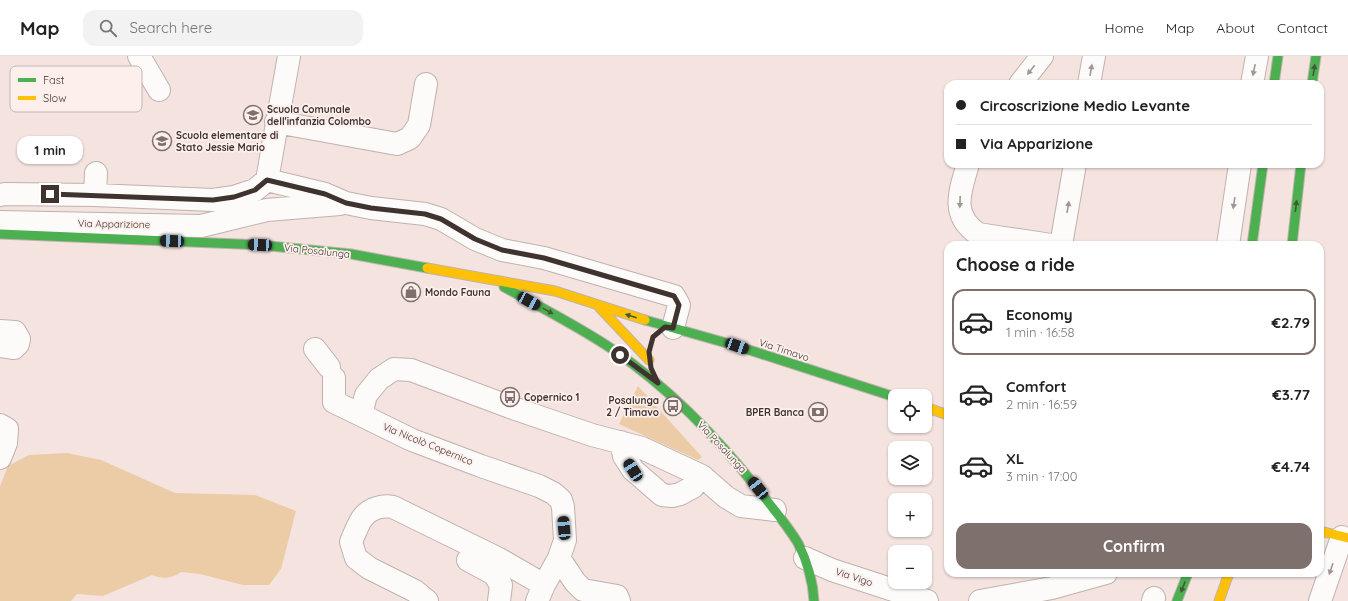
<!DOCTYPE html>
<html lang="en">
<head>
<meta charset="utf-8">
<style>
  body { margin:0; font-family:Quicksand,sans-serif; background:#f2f2f2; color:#222; height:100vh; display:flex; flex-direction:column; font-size:15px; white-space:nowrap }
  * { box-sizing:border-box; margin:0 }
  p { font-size:13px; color:#767676 }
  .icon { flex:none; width:22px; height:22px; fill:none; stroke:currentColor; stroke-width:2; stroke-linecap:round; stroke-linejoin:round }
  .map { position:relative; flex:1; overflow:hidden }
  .drawer { position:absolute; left:944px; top:185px; width:380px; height:336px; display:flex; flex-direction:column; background:#fff; border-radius:12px; box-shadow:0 1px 3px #0004 }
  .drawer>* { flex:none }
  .top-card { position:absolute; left:944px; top:24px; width:380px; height:88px; border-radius:12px; box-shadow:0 1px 3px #0004; display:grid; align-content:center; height:88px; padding:0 12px; background:#fff }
  .controls { position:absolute; left:888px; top:333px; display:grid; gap:8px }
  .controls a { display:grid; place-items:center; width:44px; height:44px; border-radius:8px; background:#fff; box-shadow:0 1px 3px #0004; font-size:20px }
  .end { position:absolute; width:18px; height:18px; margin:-9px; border:5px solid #3f3330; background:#fff; box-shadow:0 0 0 2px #fff }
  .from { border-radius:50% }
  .bubble { position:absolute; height:28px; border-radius:12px; background:#fff; box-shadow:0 1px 3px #0004; font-size:13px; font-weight:700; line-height:28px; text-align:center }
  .car { position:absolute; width:12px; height:24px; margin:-12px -6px; border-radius:5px; box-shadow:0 0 3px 1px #0007; background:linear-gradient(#222 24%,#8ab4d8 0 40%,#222 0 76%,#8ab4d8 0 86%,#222 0) }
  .top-card b { display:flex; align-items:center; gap:14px; height:38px; font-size:15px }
  .top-card b+b { border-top:1px solid #e0e0e0 }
  .top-card i { width:10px; height:10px; background:#222 }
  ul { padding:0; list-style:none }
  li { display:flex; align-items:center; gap:12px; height:66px; margin:0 8px 6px; padding:0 4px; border:2px solid transparent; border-radius:12px }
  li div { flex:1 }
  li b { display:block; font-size:15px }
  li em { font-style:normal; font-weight:700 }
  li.current { border-color:#7e716d }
  li>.icon { width:36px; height:36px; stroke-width:1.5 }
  h2 { padding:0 12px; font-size:18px; line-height:48px }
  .cta { display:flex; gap:8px; margin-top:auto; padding:8px 12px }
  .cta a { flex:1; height:46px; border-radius:12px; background:#7e716d; color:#fff; font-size:16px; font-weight:700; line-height:46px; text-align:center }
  header { display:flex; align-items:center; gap:24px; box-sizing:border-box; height:56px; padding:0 20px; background:#fff; border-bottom:1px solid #e0e0e0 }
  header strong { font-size:19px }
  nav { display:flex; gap:22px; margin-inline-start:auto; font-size:14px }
  .search { width:280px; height:36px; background:#f2f2f2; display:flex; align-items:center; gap:10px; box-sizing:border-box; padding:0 14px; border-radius:12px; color:#767676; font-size:15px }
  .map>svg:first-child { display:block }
  .green { fill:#ebcca7 }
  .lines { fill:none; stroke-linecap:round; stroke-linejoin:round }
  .street-casing { stroke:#bfb2ae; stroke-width:24 }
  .fast-casing { stroke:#bfb2ae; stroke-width:11 }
  .slow-casing { stroke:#bfb2ae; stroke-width:11 }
  .street { stroke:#fdfbfa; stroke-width:22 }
  .fast { stroke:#4caf50; stroke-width:9 }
  .slow { stroke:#ffc107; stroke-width:9 }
  .oneway { fill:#9e9795 }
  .oneway2 { fill:#43583a }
  .route { stroke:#3f3330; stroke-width:5 }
  .labels { text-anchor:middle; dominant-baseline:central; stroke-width:3.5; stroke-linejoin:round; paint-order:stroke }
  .poi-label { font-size:10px; font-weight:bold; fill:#3f3330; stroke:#fcefec; text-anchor:start }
  .street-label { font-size:10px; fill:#3f3330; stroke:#fcefec }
  .key { fill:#fcefec; stroke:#c3b7b4; stroke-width:1 }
  .key-label { font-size:11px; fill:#3f3330 }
</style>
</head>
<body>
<header>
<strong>Map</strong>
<div class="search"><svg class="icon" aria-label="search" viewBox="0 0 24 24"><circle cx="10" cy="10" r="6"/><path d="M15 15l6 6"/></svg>Search here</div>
<nav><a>Home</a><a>Map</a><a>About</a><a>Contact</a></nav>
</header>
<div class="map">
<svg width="1348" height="545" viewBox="0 0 1348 545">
  <rect width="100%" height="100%" fill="#f4e3df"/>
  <path class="green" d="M 638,330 L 702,401 L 698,404 L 619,368 Z
    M 67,397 L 101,404 L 175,437 L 255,439 L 296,455 L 281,513 L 269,529 L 243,529 L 200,518 L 181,516 C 172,523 163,523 152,519 L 103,540 L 77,538 L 71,545 L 0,545 L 0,430 L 8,410 L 29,399 Z"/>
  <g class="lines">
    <g class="street-casing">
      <path id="street" d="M 139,0 L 159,34
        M 1020,28 L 1042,0
        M 1089,28 L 1094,0
        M 1252,28 L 1257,0
        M 276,66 L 397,88 L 410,82 L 419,69 L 426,28
        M 968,108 C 960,135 950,159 978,178 L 1051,189
        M 267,124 L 325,138 L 346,147 L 371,152 L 425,158 L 441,163 L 475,183 L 502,194 L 544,202 L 674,240 L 679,249 L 673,272
        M 0,139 L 5,138 L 95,139 L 213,144 L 234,141 L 255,134 L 267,124 L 289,0
        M 95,139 L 96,117
        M 0,166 L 201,170 L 267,154 L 340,148
        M 1061,189 L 1075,108
        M 1228,189 L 1240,108
        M 0,275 L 15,276 L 19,283 L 18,288 L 14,292 L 0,290
        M 315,293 L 329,311
        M 334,322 L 334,346 L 361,359
        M 0,369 L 7,373 L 6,387 L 0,402
        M 621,386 L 624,400 L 633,414 L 662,439 L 672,440 L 680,438 L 693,431
        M 559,502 L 575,526 L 583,534 L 617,540 L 619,545
        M 805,502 L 832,514 L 927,545
        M 468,504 L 494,518 L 501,529 L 499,545
        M 427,545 L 415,535 L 369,512 L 356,502 L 351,486 C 354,479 359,465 364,460 C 371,452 383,449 393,451 L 499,503 L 544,529
        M 537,545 L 544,529 L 559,502 L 565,484 L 563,451 L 561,444 L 553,437 L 539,430 L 481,410 L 412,384 L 361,359 L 366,339 L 379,323 L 394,313 L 411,314 L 510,351 L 592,379 L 642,392 L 702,420 L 726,441 L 741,450 L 775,454
        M 980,545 L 1052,532 L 1106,517
        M 1153,545 L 1154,542
        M 1320,545 L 1342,481"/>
    </g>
    <g class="fast-casing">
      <path id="fast" d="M 1274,28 L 1278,0
        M 1312,28 L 1316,0
        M 0,178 L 260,189 L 351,198 L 427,212
        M 1252,189 L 1263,108
        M 1292,189 L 1301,108
        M 504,231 C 540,251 578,270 612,293 C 669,332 718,382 760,436 C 773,452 787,469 798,487 C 807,505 813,525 814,545
        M 645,264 L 737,290 L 895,341
        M 1177,545 L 1188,517"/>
    </g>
    <g class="slow-casing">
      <path id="slow" d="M 427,212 L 555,235 L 645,264
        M 599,251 L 649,304
        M 925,351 L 948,359
        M 1320,475 L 1348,482
        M 1219,545 L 1229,517"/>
    </g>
    <use href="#street" class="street"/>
    <use href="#fast" class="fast"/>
    <use href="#slow" class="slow"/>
  </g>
  <defs><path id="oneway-solid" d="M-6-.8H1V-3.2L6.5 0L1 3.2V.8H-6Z"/></defs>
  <g class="oneway">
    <use href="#oneway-solid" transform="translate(1031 14) rotate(128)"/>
    <use href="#oneway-solid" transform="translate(1091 14) rotate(-80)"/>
    <use href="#oneway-solid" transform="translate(1254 14) rotate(101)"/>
    <use href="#oneway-solid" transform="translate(960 146) rotate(92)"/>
    <use href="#oneway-solid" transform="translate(1234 147) rotate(99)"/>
    <use href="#oneway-solid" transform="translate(1068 151) rotate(-80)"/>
    <use href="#oneway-solid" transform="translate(1331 513) rotate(109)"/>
  </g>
  <g class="oneway2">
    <use href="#oneway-solid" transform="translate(1314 14) rotate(-81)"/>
    <use href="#oneway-solid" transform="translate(1296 150) rotate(-83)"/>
    <use href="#oneway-solid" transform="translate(548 255) rotate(29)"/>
    <use href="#oneway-solid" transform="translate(631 260) rotate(-163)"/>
    <use href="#oneway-solid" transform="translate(1183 531) rotate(111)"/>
  </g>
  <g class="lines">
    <path class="route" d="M 50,138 L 213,144 L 234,141 L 255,134 L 267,124 L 325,138 L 346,147 L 371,152 L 425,158 L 441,163 L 475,183 L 502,194 L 544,202 L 674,240 L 679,249 L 673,272 L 665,271 L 653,281 L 649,296 L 651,312 L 658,327 L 620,299"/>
  </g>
  <defs>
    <g id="school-ring" transform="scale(1)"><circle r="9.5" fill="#fcefec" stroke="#7e716d" stroke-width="1.5"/><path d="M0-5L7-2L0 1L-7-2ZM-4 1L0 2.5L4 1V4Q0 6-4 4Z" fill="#7e716d"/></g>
    <g id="shop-ring" transform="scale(1)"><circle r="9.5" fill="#fcefec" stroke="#7e716d" stroke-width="1.5"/><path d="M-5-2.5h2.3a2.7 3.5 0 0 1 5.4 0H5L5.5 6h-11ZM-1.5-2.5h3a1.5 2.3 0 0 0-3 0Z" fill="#7e716d"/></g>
    <g id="bus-ring" transform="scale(1)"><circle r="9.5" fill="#fcefec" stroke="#7e716d" stroke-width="1.5"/><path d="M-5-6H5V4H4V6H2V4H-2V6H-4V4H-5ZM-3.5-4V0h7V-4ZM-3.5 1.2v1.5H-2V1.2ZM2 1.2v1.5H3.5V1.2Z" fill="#7e716d"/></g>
    <g id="bank-ring" transform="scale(1)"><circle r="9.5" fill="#fcefec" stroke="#7e716d" stroke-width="1.5"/><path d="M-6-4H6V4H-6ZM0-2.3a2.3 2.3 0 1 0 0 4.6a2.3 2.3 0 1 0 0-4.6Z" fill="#7e716d"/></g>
  </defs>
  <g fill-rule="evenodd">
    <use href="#school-ring" x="253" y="59"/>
    <use href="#school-ring" x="162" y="85"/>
    <use href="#shop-ring" x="411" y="236"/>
    <use href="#bus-ring" x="510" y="341"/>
    <use href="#bus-ring" x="673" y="350"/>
    <use href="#bank-ring" x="818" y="356"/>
  </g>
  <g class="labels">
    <g class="poi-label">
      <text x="267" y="53">Scuola Comunale<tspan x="267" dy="12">dell'infanzia Colombo</tspan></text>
      <text x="176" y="79">Scuola elementare di<tspan x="176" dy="12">Stato Jessie Mario</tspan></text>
      <text x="425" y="236">Mondo Fauna</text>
      <text x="524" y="341">Copernico 1</text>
      <text x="659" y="344" text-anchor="end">Posalunga<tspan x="659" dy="12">2 / Timavo</tspan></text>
      <text x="804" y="356" text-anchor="end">BPER Banca</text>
    </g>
    <g class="street-label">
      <text transform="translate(114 168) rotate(1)">Via Apparizione</text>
      <text transform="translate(317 195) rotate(6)">Via Posalunga</text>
      <text transform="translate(784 294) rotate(18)">Via Timavo</text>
      <text transform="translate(428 388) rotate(22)">Via Nicolò Copernico</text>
      <text transform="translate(722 391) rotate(47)">Via Posalunga</text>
      <text transform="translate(854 521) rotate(18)">Via Vigo</text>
    </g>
  </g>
  <rect x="10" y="10" width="132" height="46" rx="6" class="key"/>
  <rect x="18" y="22" width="18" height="4" fill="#4caf50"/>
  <rect x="18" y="40" width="18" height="4" fill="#ffc107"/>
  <g class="key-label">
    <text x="43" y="28">Fast</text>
    <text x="43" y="46">Slow</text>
  </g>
</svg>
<div class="controls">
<a><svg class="icon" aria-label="locate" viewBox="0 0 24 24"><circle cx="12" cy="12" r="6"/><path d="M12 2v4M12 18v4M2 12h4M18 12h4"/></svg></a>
<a><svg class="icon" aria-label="layers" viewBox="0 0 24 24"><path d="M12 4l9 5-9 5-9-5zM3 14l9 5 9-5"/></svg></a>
<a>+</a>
<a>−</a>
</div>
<i class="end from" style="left:620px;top:299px"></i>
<i class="end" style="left:50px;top:138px"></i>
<div class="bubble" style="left:17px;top:80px;width:66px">1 min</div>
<i class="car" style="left:172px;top:185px;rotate:272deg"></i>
<i class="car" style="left:260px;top:189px;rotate:273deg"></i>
<i class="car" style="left:529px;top:245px;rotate:119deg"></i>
<i class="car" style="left:737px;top:290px;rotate:110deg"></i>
<i class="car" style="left:633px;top:414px;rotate:327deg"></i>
<i class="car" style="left:758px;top:432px;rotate:322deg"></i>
<i class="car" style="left:564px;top:472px;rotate:355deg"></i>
<div class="top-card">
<b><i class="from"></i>Circoscrizione Medio Levante</b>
<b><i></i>Via Apparizione</b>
</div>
<section class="drawer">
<h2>Choose a ride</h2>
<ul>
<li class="current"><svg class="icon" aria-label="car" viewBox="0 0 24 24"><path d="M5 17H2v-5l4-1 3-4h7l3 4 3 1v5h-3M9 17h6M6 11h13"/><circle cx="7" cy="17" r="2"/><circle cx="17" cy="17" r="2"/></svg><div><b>Economy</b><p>1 min · 16:58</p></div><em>€2.79</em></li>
<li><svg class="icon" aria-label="car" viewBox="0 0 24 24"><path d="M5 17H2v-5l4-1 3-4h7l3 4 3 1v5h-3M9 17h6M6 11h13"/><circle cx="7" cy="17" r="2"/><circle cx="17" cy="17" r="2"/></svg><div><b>Comfort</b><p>2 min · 16:59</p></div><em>€3.77</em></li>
<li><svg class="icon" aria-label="car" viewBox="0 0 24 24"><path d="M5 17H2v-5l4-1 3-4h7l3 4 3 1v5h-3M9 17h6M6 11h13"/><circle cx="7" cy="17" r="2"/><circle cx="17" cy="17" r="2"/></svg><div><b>XL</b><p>3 min · 17:00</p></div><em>€4.74</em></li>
</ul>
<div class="cta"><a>Confirm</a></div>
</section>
</div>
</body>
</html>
